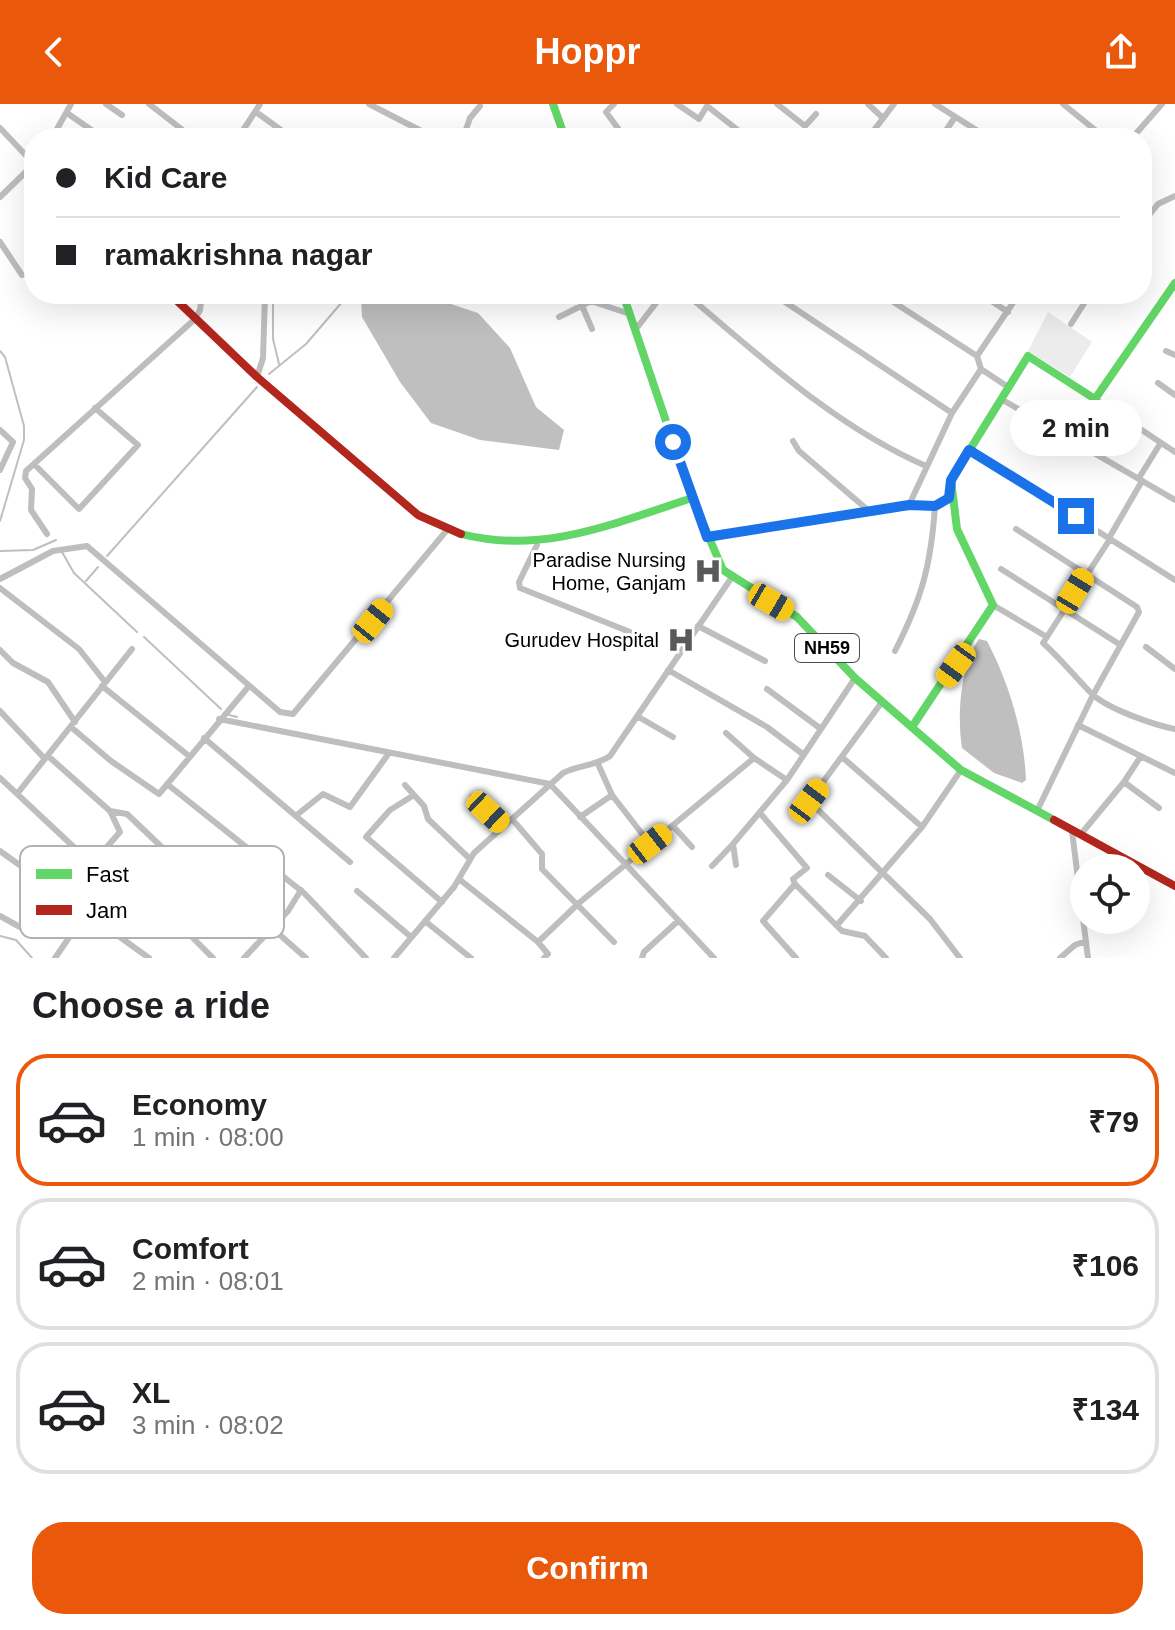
<!DOCTYPE html>
<html lang="en">
<head>
<meta charset="utf-8">
<style>
  body { margin:0; font-family:Helvetica,sans-serif; background:#f2f2f2; color:#202124; height:100vh; display:flex; flex-direction:column; font-size:30px; white-space:nowrap }
  * { box-sizing:border-box; margin:0 }
  p { font-size:26px; color:#757577 }
  .icon { flex:none; width:44px; height:44px; fill:none; stroke:currentColor; stroke-width:2; stroke-linecap:round; stroke-linejoin:round }
  .map { position:relative; height:854px; overflow:hidden }
  .sheet { display:flex; flex-direction:column; background:#fff; flex:1 }
  .sheet>* { flex:none }
  .hud { position:absolute; left:24px; top:24px; width:1128px; height:176px; border-radius:32px; box-shadow:0 8px 32px #0002; display:grid; align-content:center; height:176px; padding:0 32px; background:#fff }
  .buttons { position:absolute; left:1070px; top:750px; display:grid; gap:16px }
  .buttons a { display:grid; place-items:center; width:80px; height:80px; border-radius:50%; background:#fff; box-shadow:0 8px 32px #0002; font-size:40px }
  .end { position:absolute; width:36px; height:36px; margin:-18px; border:10px solid #1a73e8; background:#fff; box-shadow:0 0 0 4px #fff }
  .from { border-radius:50% }
  .bubble { position:absolute; height:56px; border-radius:28px; background:#fff; box-shadow:0 8px 32px #0002; font-size:26px; font-weight:700; line-height:56px; text-align:center }
  .car { position:absolute; width:24px; height:48px; margin:-24px -12px; border-radius:10px; box-shadow:0 0 6px 2px #0007; background:linear-gradient(#f5c518 24%,#345 0 40%,#f5c518 0 76%,#345 0 86%,#f5c518 0) }
  .hud b { display:flex; align-items:center; gap:28px; height:76px; font-size:30px }
  .hud b+b { border-top:2px solid #e0e0e0 }
  .hud i { width:20px; height:20px; background:#202124 }
  ul { padding:0; list-style:none }
  li { display:flex; align-items:center; gap:24px; height:132px; margin:0 16px 12px; padding:0 16px; border:4px solid #e0e0e0; border-radius:32px }
  li div { flex:1 }
  li b { display:block; font-size:30px }
  li em { font-style:normal; font-weight:700 }
  li.on { border-color:#ea580c }
  li>.icon { width:72px; height:72px; stroke-width:1.5 }
  h2 { padding:0 32px; font-size:36px; line-height:96px }
  .button { display:flex; gap:16px; margin-top:auto; padding:16px 32px }
  .button a { flex:1; height:92px; border-radius:32px; background:#ea580c; color:#fff; font-size:32px; font-weight:700; line-height:92px; text-align:center }
  header { display:flex; justify-content:space-between; align-items:center; height:104px; padding:0 32px; background:#ea580c; color:#fff; font-size:36px; font-weight:700 }
  .map>svg:first-child { display:block }
  .green { fill:#ececec }
  .water { fill:#bfbfbf }
  .lines { fill:none; stroke-linecap:round; stroke-linejoin:round }
  .stream { stroke:#bfbfbf; stroke-width:2 }
  .street { stroke:#bebebe; stroke-width:6 }
  .fast { stroke:#63d668; stroke-width:8 }
  .jam { stroke:#b3261e; stroke-width:8 }
  .route { stroke:#1a73e8; stroke-width:10 }
  .labels { text-anchor:middle; dominant-baseline:central; stroke-width:6; stroke-linejoin:round; paint-order:stroke }
  .shield { fill:#fff; stroke:#4c4c4c; stroke-width:2 }
  .shield-label { font-size:18px; font-weight:bold; fill:#000 }
  .poi-label { font-size:20px; fill:#000; stroke:#fff; text-anchor:end }
  .key { fill:#fff; stroke:#b2b2b2; stroke-width:2 }
  .key-label { font-size:22px; fill:#000 }
</style>
</head>
<body>
<header><svg class="icon" aria-label="back" viewBox="0 0 24 24"><path d="M15 5l-7 7 7 7"/></svg>Hoppr<svg class="icon" aria-label="share" viewBox="0 0 24 24"><path d="M12 15V3M7 8l5-5 5 5M5 13v7h14v-7"/></svg></header>
<div class="map">
<svg width="1175" height="854" viewBox="0 0 1175 854">
  <rect width="100%" height="100%" fill="#fff"/>
  <path class="green" d="M 1048,208 L 1092,238 L 1070,273 L 1028,247 Z"/>
  <path class="water" d="M 365,190 L 421,190 L 478,209 L 510,244 L 536,303 L 564,326 L 559,346 L 480,336 L 431,319 L 400,278 L 362,213 L 361,193 Z
    M 979,535 L 987,537 C 1009,579 1024,628 1026,676 L 1022,679 L 994,669 L 962,644 C 957,613 960,562 979,535 Z"/>
  <g class="lines">
    <path class="stream" d="M 273,190 L 273,235 L 279,260
      M 0,247 L 5,253 L 24,322 L 24,336 L 0,417
      M 269,270 L 306,240 L 349,190
      M 0,447 L 33,446 L 56,436
      M 62,448 L 74,469 L 137,528
      M 107,452 L 257,283
      M 86,477 L 98,463
      M 144,533 L 221,605
      M 229,611 L 237,613
      M 0,832 L 16,836 L 32,854"/>
    <path class="street" d="M 106,0 L 122,11
      M 149,0 L 193,34
      M 369,0 L 435,34
      M 614,0 L 606,8 L 625,34
      M 677,0 L 699,15 L 707,2 L 748,34
      M 777,0 L 805,22 L 816,10
      M 868,0 L 883,14
      M 935,0 L 989,34
      M 1063,0 L 1105,34
      M 256,8 L 292,34
      M 67,9 L 103,34
      M 0,24 L 34,60
      M 52,34 L 71,0
      M 238,34 L 260,0
      M 463,34 L 470,14 L 480,2
      M 868,34 L 894,0
      M 941,34 L 955,13
      M 1132,34 L 1162,0
      M 0,93 L 34,60
      M 1142,120 L 1158,100 L 1175,92
      M 0,138 L 22,171
      M 577,190 L 592,225
      M 686,190 C 760,252 836,323 926,362
      M 773,190 L 952,309
      M 881,190 L 977,252 L 981,265 L 1008,283
      M 981,190 L 1008,208
      M 559,213 L 591,197 L 630,210
      M 1071,220 L 1090,190
      M 636,225 L 663,190
      M 1166,247 L 1175,251
      M 977,252 L 1019,190
      M 257,273 L 263,254 L 265,190
      M 1158,279 L 1175,291
      M 1001,295 L 1175,396
      M 1095,295 L 1175,348
      M 0,326 L 13,338 L 0,366
      M 793,337 L 799,347 L 869,407
      M 969,346 L 1175,476
      M 34,360 L 79,405 L 138,341 L 95,304
      M 1139,374 L 1160,340
      M 909,401 L 952,309 L 981,265
      M 1016,425 L 1137,503 L 1139,508 L 1093,591 L 1037,707
      M 47,430 L 31,406 L 32,385 L 25,374 L 26,367 L 195,215 L 200,206 L 202,190
      M 709,433 L 909,401 L 935,402 L 949,394
      M 1109,434 L 1142,377
      M 1110,435 L 1043,539 C 1061,555 1076,574 1092,590 C 1108,605 1154,621 1175,625
      M 537,441 L 519,478 L 520,484 L 630,528
      M 1001,465 L 1119,540
      M 0,475 L 53,447 L 87,442 L 280,608 L 293,610 L 447,426
      M 0,484 L 79,545 L 105,578
      M 993,501 L 1047,533
      M 698,522 L 765,557
      M 1146,543 L 1175,565
      M 0,546 L 13,559 L 48,578 L 75,618
      M 895,547 C 922,494 931,461 935,402
      M 668,566 L 767,623 L 804,651
      M 102,582 L 189,652
      M 767,585 L 821,625
      M 882,598 L 809,697 L 930,815 L 960,854
      M 0,607 L 45,655
      M 637,612 L 673,633
      M 219,615 L 550,680 L 714,854
      M 1078,621 L 1175,669
      M 71,623 L 111,657 L 159,690 L 249,582
      M 726,629 L 754,654
      M 204,634 L 350,758
      M 1141,652 L 1124,678 L 1159,704
      M 842,653 L 922,723
      M 598,660 L 612,691
      M 0,674 L 92,760 L 120,728 L 110,707 L 48,652
      M 167,680 L 304,789 L 366,854
      M 405,681 L 424,702 L 428,715 L 470,755
      M 17,690 L 132,545
      M 414,691 L 390,706 L 366,733 L 442,798
      M 472,693 L 503,723
      M 110,707 L 127,710 L 207,786 L 265,829
      M 760,709 L 807,764 L 793,775 L 795,780 L 842,827 L 865,832 L 886,854
      M 298,710 L 323,690 L 350,703 L 389,649
      M 580,713 L 612,691 L 650,740
      M 512,715 L 542,750 L 542,765 L 614,838
      M 673,722 L 692,743
      M 1072,727 L 1088,854
      M 1081,730 L 1124,678
      M 108,742 L 172,800 L 188,829 L 213,854
      M 0,747 L 149,854
      M 736,761 L 733,740 L 787,676
      M 712,762 L 733,740
      M 828,771 L 861,797
      M 459,775 L 538,838
      M 795,780 L 763,817 L 796,854
      M 357,787 L 411,833
      M 0,812 L 20,823 L 53,785
      M 425,817 L 471,854
      M 838,820 L 922,723 L 961,666
      M 272,824 L 306,854
      M 55,854 L 86,809
      M 244,854 L 288,807 L 301,786
      M 394,854 L 454,783 L 474,749 L 563,669 C 579,661 596,662 610,652 L 732,473
      M 544,854 L 548,850 L 538,838 L 579,799 L 754,654 L 787,676 L 855,574
      M 642,854 L 644,848 L 678,817
      M 1060,854 L 1075,841 L 1086,837"/>
    <path class="fast" d="M 553,0 L 565,34
      M 623,190 L 692,394 L 723,466 L 797,513 L 855,574 L 961,666 L 1054,716
      M 461,430 C 543,451 615,419 692,394
      M 912,623 L 993,501 L 957,425 L 951,376 L 1028,252 L 1095,295 L 1175,179"/>
    <path class="jam" d="M 170,190 L 257,273 L 418,411 L 461,430
      M 1054,716 L 1175,782"/>
  </g>
  <g class="lines">
    <path class="route" d="M 673,338 L 707,433 L 909,401 L 935,402 L 949,394 L 951,376 L 969,346 L 1076,412"/>
  </g>
  <defs>
    <g id="hospital-bare" transform="scale(2.16)"><path d="M-5-5h3v3.5h4V-5h3V5h-3V1.5h-4V5h-3Z" fill="#595959" stroke="#fff" stroke-width="2.5" paint-order="stroke"/></g>
  </defs>
  <g fill-rule="evenodd">
    <use href="#hospital-bare" x="708" y="467"/>
    <use href="#hospital-bare" x="681" y="536"/>
  </g>
  <g class="labels">
    <rect class="shield" x="795" y="530" width="64" height="28" rx="6"/>
    <g class="shield-label">
      <text x="827" y="544">NH59</text>
    </g>
    <g class="poi-label">
      <text x="686" y="456">Paradise Nursing<tspan x="686" dy="23">Home, Ganjam</tspan></text>
      <text x="659" y="536">Gurudev Hospital</text>
    </g>
  </g>
  <rect x="20" y="742" width="264" height="92" rx="12" class="key"/>
  <rect x="36" y="765" width="36" height="10" fill="#63d668"/>
  <rect x="36" y="801" width="36" height="10" fill="#b3261e"/>
  <g class="key-label">
    <text x="86" y="778">Fast</text>
    <text x="86" y="814">Jam</text>
  </g>
</svg>
<div class="buttons">
<a><svg class="icon" aria-label="locate" viewBox="0 0 24 24"><circle cx="12" cy="12" r="6"/><path d="M12 2v4M12 18v4M2 12h4M18 12h4"/></svg></a>
</div>
<i class="end from" style="left:673px;top:338px"></i>
<i class="end" style="left:1076px;top:412px"></i>
<div class="bubble" style="left:1010px;top:296px;width:132px">2 min</div>
<i class="car" style="left:1075px;top:487px;rotate:31deg"></i>
<i class="car" style="left:771px;top:498px;rotate:120deg"></i>
<i class="car" style="left:373px;top:517px;rotate:39deg"></i>
<i class="car" style="left:956px;top:561px;rotate:216deg"></i>
<i class="car" style="left:809px;top:697px;rotate:37deg"></i>
<i class="car" style="left:488px;top:708px;rotate:133deg"></i>
<i class="car" style="left:650px;top:740px;rotate:52deg"></i>
<div class="hud">
<b><i class="from"></i>Kid Care</b>
<b><i></i>ramakrishna nagar</b>
</div>
</div>
<section class="sheet">
<h2>Choose a ride</h2>
<ul>
<li class="on"><svg class="icon" aria-label="car" viewBox="0 0 24 24"><path d="M5 17H2v-5l4-1 3-4h7l3 4 3 1v5h-3M9 17h6M6 11h13"/><circle cx="7" cy="17" r="2"/><circle cx="17" cy="17" r="2"/></svg><div><b>Economy</b><p>1 min · 08:00</p></div><em>₹79</em></li>
<li><svg class="icon" aria-label="car" viewBox="0 0 24 24"><path d="M5 17H2v-5l4-1 3-4h7l3 4 3 1v5h-3M9 17h6M6 11h13"/><circle cx="7" cy="17" r="2"/><circle cx="17" cy="17" r="2"/></svg><div><b>Comfort</b><p>2 min · 08:01</p></div><em>₹106</em></li>
<li><svg class="icon" aria-label="car" viewBox="0 0 24 24"><path d="M5 17H2v-5l4-1 3-4h7l3 4 3 1v5h-3M9 17h6M6 11h13"/><circle cx="7" cy="17" r="2"/><circle cx="17" cy="17" r="2"/></svg><div><b>XL</b><p>3 min · 08:02</p></div><em>₹134</em></li>
</ul>
<div class="button"><a>Confirm</a></div>
</section>
</body>
</html>
